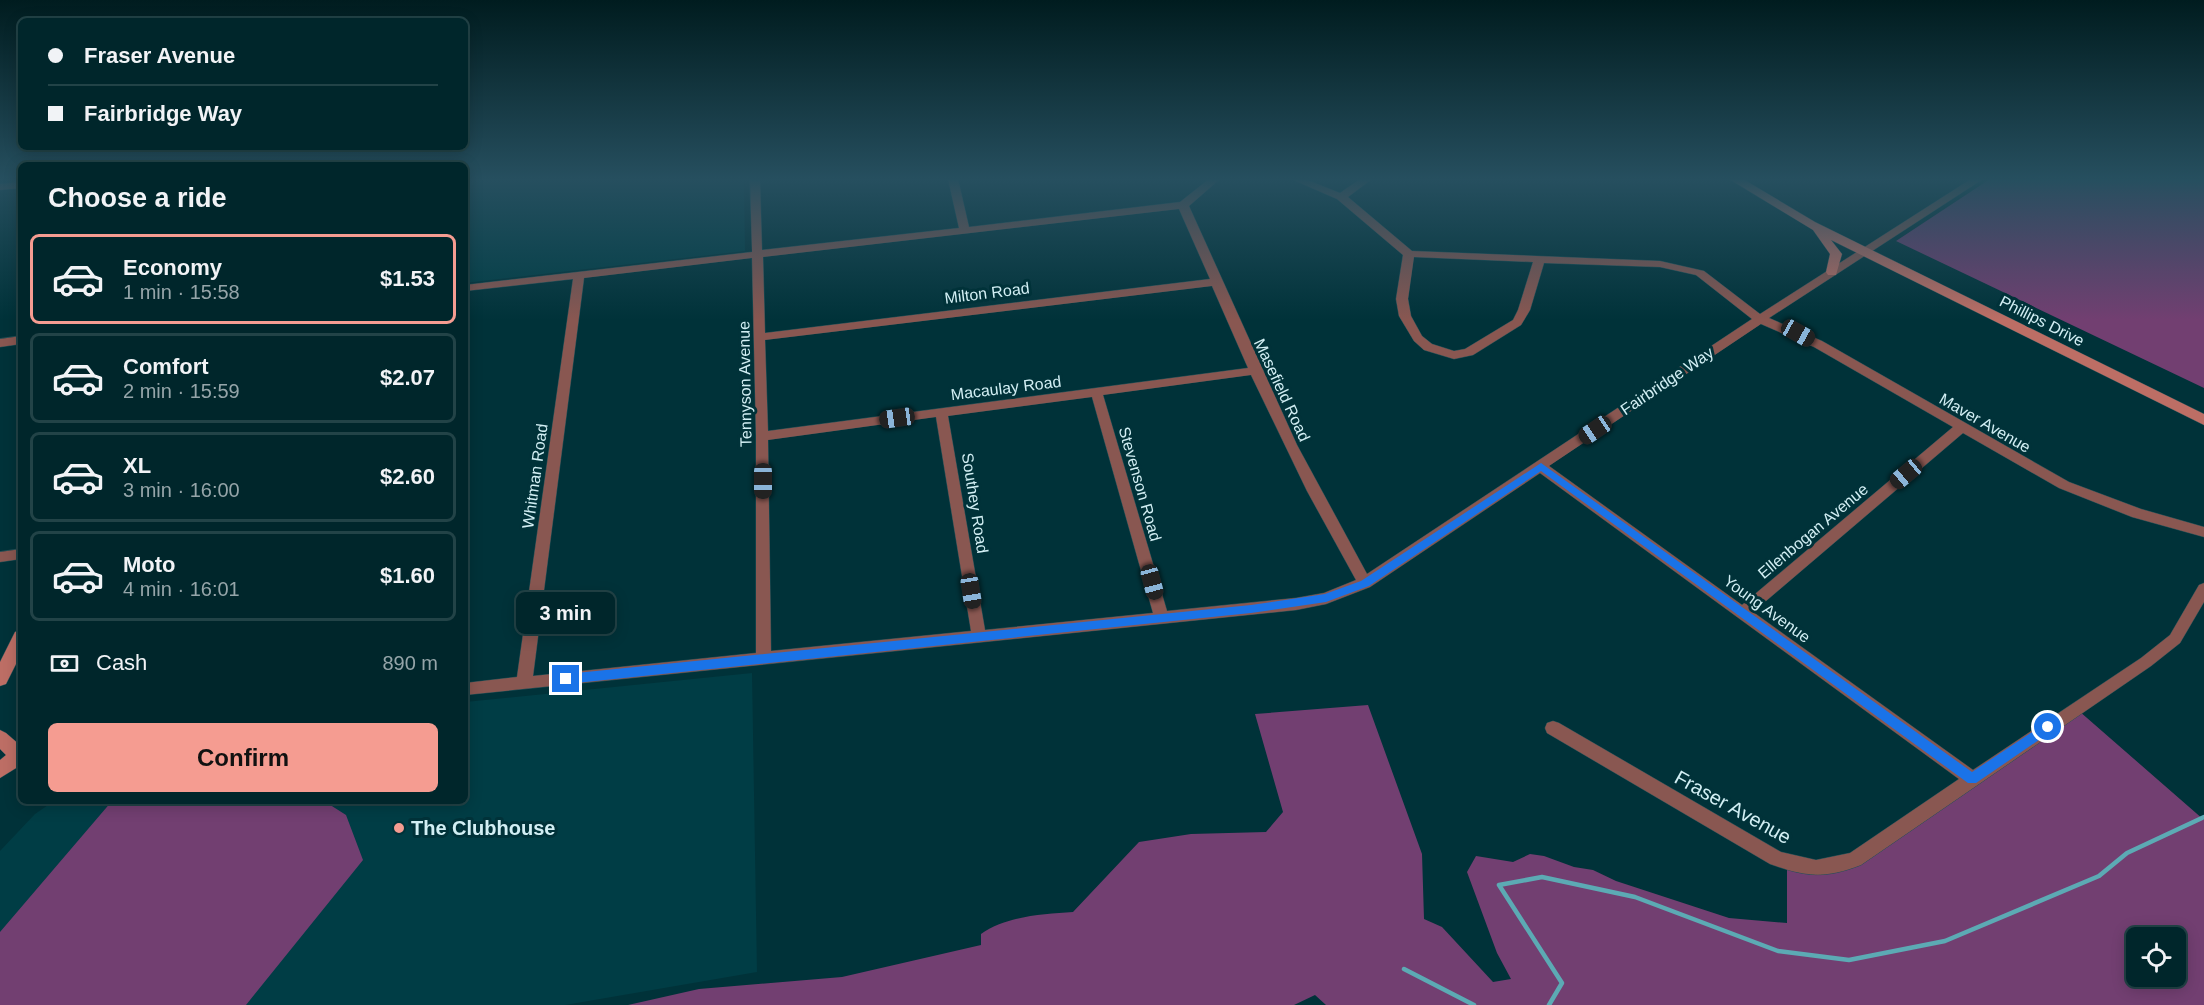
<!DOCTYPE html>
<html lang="en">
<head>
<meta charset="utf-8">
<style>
  body { margin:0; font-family:Arial,sans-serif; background:#0a2e33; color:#f1f3f6; height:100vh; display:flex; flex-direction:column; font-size:22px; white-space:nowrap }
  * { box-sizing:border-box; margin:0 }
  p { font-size:20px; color:#95a5a9 }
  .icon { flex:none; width:33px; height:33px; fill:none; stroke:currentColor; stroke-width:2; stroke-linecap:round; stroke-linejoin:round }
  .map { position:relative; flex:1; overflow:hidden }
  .panel { position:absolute; left:18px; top:162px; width:450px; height:642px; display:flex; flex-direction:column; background:#00262b; border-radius:9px; box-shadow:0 3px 15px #0003,0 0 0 2px #224347 }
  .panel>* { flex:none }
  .guide { position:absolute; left:18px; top:18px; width:450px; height:132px; border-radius:9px; box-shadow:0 3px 15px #0003,0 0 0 2px #224347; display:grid; align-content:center; height:132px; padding:0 30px; background:#00262b }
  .fabs { position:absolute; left:2126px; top:927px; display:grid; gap:12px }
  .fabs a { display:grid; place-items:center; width:60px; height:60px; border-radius:9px; background:#00262b; box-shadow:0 3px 15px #0003,0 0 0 2px #224347; font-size:30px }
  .end { position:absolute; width:27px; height:27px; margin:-14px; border:8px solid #1a73e8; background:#fff; box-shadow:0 0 0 3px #fff }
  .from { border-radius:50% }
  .bubble { position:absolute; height:42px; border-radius:9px; background:#00262b; box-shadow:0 3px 15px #0003,0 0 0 2px #224347; font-size:20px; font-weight:800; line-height:42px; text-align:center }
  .car { position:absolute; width:18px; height:36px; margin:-18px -9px; border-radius:8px; box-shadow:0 0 4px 2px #0007; background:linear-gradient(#222 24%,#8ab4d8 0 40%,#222 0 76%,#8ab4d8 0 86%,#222 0) }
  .guide b { display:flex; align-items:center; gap:21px; height:57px; font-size:22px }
  .guide b+b { border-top:2px solid #224347 }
  .guide i { width:15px; height:15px; background:#f1f3f6 }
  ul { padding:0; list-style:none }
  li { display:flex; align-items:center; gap:18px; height:90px; margin:0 12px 9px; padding:0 18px; border:3px solid #224347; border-radius:9px }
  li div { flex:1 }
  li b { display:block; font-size:22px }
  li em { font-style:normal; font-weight:800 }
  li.current { border-color:#f59c91 }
  li>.icon { width:54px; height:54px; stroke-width:1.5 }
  h2 { padding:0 30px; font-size:27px; line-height:72px }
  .pay { display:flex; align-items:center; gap:15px; height:66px; padding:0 30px; font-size:22px }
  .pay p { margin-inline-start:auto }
  .action { display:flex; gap:12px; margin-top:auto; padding:12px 30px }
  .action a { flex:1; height:69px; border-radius:9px; background:#f59c91; color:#111; font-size:24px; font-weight:800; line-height:69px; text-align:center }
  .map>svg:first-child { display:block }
  .built { fill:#003d45 }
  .green { fill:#723f71; fill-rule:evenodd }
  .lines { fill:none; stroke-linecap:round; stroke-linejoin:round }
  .stream { stroke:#5caab4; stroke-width:4.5 }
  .street-casing { stroke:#225057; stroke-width:1 }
  .secondary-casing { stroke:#225057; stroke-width:1 }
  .street { fill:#895751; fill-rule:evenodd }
  .secondary { fill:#bd6e65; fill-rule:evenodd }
  .route { fill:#1a73e8 }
  .poi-dot { fill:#f59c91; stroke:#003239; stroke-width:2 }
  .labels { text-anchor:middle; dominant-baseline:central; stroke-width:6; stroke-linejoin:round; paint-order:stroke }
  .street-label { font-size:16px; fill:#d2eff4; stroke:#003239 }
  .near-street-label { font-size:20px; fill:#d2eff4; stroke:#003239 }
  .near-poi-label { font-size:20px; font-weight:bold; fill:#d2eff4; stroke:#003239; text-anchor:start }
</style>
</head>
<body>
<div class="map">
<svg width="2204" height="1005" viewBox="0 0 2204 1005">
  <rect width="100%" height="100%" fill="#003239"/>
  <path class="built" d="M 465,179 L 744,179 L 745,251 L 465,283 Z
    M 752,673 L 757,972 L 565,1005 L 0,1005 L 0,851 L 35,814 L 54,801 L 465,801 L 465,702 Z"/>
  <path class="green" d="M 1990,179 L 2204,179 L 2204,388 L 1896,241 Z
    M 1368,705 L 1422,854 L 1424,919 L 1442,927 L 1493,982 L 1511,979 L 1497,953 L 1467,872 L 1476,856 L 1513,862 L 1530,854 L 1544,856 L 1574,867 L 1593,870 L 1616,881 L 1729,918 L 1787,923 L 1787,865 L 1831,873 L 2079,711 L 2204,820 L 2204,1005 L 1326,1005 L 1315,995 L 1294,1005 L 628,1005 L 699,989 L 842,977 L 981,945 L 981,934 C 1006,916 1043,914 1073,912 L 1139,842 L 1191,834 L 1266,832 L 1283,812 L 1255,714 ZM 2136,938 L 2175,938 L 2175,976 L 2136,976 Z
    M 112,801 L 324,801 L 346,815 L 363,860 L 246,1005 L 0,1005 L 0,932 Z"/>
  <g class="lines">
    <path class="stream" d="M 1404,969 L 1474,1005
      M 1549,1005 L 1562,983 L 1499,885 L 1542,877 L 1635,897 L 1778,951 L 1849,960 L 1945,941 L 2099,876 L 2127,853 L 2204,817"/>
    <g class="street-casing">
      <path id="street" d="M 750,179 L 760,179 L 762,250 L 959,228 L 948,179 L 958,179 L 969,227 L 1180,202 L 1209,179 L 1220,179 L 1189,206 L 1297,445 L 1367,574 L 1752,319 L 1696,275 L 1660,267 L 1544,263 L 1530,310 L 1521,325 L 1473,355 L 1454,359 L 1424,350 L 1414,341 L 1399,316 L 1396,299 L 1403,255 L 1337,199 L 1291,179 L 1305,179 L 1340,193 L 1360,179 L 1372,179 L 1348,197 L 1412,251 L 1660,261 L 1704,271 L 1760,314 L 1971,179 L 1983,179 L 1769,318 L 1822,341 L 2069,482 L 2141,509 L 2204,527 L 2204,537 L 2132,517 L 2059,488 L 1963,433 L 1753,612 L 1973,770 L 2141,658 L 2170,635 L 2199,585 L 2204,583 L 2204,602 L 2180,643 L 2151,666 L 1861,865 C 1825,879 1806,877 1770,864 L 1547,733 L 1545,728 L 1547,723 L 1553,721 L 1559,723 L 1781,852 L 1816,860 L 1850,853 L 1959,779 L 1540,473 L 1370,587 L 1326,604 L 1296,610 L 465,695 L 465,683 L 517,677 L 573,279 L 465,291 L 465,285 L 752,252 ZM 1179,209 L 1210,279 L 765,333 L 763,257 ZM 1414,257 L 1533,262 L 1518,310 L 1513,320 L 1465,349 L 1454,351 L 1432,344 L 1422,336 L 1411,316 L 1408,299 ZM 752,258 L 756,436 L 756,653 L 533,676 L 584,278 ZM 1212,286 L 1248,368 L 768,431 L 765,340 ZM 1761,324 L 1814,347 L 1953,427 L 1742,605 L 1549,466 ZM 1251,375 L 1307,491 L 1356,580 L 1324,593 L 1296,598 L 1167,611 L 1103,395 ZM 1092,397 L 1153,613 L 985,630 L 948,416 ZM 936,417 L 971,631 L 771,651 L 768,440 Z
        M 21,182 L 21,188 L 0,190 L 0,184 Z
        M 21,336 L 21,344 L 0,347 L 0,339 Z
        M 21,549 L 21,559 L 0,562 L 0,552 Z"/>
    </g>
    <g class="secondary-casing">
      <path id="secondary" d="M 1729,179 L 1743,179 L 1815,222 L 2204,414 L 2204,425 L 1831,240 L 1842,254 L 1836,275 L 1828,275 L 1826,272 L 1830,254 L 1813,230 Z
        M 21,630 L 21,654 L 6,684 L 0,686 L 0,662 L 15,632 Z
        M 0,730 L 6,733 L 21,746 L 21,765 L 0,778 L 0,760 L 6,755 L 0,749 Z"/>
    </g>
    <use href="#street" class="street"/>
    <use href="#secondary" class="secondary"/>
  </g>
  <linearGradient id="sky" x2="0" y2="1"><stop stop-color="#001c1f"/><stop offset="0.56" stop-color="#264f5f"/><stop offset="1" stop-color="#264f5f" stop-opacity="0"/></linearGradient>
  <rect width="2204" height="320" fill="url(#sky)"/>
  <path class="route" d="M 1541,463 L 1972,772 L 2044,724 L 2052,724 L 2052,731 L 1976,783 L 1968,783 L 1541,471 L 1369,586 L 1326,602 L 1251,613 L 566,684 L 560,679 L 566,674 L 1251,605 L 1325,594 L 1361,581 Z"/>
  <circle class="poi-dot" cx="399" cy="828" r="6"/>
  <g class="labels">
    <g class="street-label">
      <text transform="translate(987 293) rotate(-7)">Milton Road</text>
      <text transform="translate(2042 321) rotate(27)">Phillips Drive</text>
      <text transform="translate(1667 381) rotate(-34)">Fairbridge Way</text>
      <text transform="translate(745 384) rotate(-91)">Tennyson Avenue</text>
      <text transform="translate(1006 388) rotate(-7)">Macaulay Road</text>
      <text transform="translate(1282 390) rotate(65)">Masefield Road</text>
      <text transform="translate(1985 423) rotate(30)">Maver Avenue</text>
      <text transform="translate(535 476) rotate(-82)">Whitman Road</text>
      <text transform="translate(1140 484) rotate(74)">Stevenson Road</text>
      <text transform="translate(975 503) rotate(81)">Southey Road</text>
      <text transform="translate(1813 531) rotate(-40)">Ellenbogan Avenue</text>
      <text transform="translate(1767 609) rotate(36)">Young Avenue</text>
    </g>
    <g class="near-street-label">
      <text transform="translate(1733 807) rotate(29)">Fraser Avenue</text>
    </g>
    <g class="near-poi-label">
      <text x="411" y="828">The Clubhouse</text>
    </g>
  </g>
</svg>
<div class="fabs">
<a><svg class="icon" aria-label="locate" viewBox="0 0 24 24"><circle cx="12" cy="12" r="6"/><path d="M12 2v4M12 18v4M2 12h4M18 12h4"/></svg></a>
</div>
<i class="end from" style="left:2048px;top:727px"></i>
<i class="end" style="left:566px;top:679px"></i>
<div class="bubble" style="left:516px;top:592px;width:99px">3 min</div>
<i class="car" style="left:1798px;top:333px;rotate:119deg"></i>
<i class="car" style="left:897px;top:418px;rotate:262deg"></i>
<i class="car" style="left:1595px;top:430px;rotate:236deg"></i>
<i class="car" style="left:1906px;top:474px;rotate:230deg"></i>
<i class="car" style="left:763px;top:481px;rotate:180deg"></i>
<i class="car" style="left:1152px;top:582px;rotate:165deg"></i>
<i class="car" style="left:971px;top:591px;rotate:171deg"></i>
<div class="guide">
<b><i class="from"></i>Fraser Avenue</b>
<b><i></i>Fairbridge Way</b>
</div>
<section class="panel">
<h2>Choose a ride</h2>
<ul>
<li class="current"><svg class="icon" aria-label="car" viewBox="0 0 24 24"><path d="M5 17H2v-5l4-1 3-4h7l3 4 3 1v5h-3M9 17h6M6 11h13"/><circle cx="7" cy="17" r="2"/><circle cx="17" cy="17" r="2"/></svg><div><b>Economy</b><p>1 min · 15:58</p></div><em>$1.53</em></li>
<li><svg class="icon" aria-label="car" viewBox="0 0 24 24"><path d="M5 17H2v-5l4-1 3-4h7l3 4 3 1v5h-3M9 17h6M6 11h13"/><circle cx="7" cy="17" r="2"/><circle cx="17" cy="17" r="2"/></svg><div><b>Comfort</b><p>2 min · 15:59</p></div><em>$2.07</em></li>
<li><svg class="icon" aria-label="car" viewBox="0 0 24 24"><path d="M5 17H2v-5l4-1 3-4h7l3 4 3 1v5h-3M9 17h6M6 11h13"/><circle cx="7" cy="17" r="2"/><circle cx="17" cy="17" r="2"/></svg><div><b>XL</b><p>3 min · 16:00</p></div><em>$2.60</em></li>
<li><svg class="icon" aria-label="car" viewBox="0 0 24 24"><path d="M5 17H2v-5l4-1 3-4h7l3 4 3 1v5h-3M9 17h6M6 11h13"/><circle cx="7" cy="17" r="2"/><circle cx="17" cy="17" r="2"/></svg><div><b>Moto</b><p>4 min · 16:01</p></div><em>$1.60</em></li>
</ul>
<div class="pay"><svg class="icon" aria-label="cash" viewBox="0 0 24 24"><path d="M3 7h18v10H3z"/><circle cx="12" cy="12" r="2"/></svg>Cash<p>890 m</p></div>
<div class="action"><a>Confirm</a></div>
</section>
</div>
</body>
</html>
